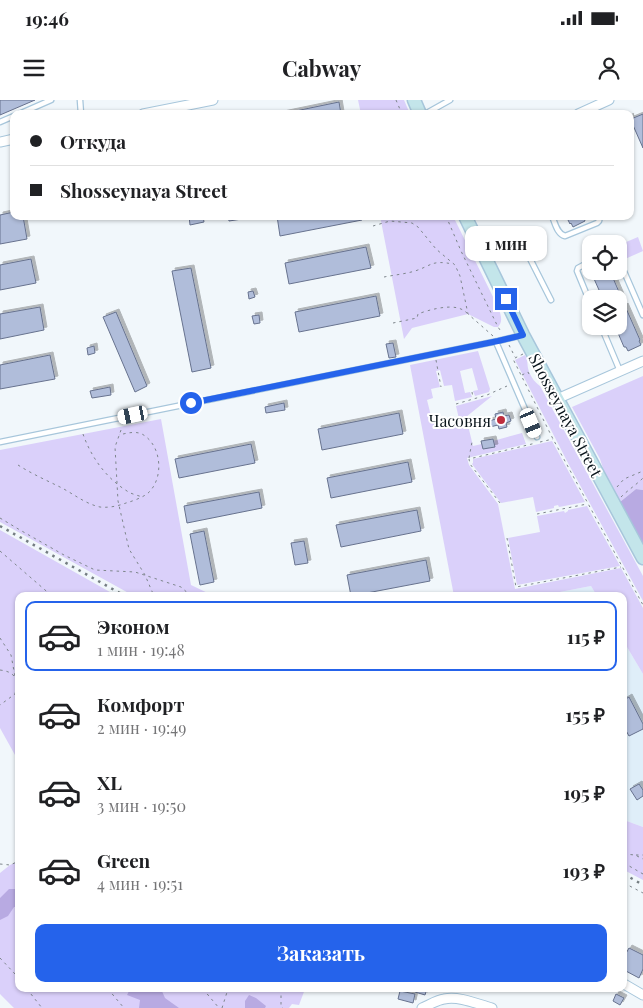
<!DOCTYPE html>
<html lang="ru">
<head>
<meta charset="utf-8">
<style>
  body { margin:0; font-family:"Playfair Display",serif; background:#f2f2f2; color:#202124; height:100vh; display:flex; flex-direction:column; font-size:19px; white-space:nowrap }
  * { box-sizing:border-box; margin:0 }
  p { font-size:16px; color:#757577 }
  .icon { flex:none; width:28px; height:28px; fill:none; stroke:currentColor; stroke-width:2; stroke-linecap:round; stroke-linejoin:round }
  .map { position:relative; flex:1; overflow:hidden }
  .side { position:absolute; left:15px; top:492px; width:612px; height:400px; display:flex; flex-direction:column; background:#fff; border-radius:10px; box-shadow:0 1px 4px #0004 }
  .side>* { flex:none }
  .top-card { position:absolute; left:10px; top:10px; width:624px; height:110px; border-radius:10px; box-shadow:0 1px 4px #0004; display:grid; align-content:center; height:110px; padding:0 20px; background:#fff }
  .fabs { position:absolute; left:582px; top:135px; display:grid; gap:10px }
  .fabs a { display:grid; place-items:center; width:45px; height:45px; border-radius:10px; background:#fff; box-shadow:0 1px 4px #0004; font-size:25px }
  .end { position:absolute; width:22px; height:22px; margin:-11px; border:6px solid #2563eb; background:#fff; box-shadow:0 0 0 2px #fff }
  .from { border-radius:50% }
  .bubble { position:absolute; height:35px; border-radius:10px; background:#fff; box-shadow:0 1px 4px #0004; font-size:16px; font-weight:700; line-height:35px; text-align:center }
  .car { position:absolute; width:15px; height:30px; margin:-15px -8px; border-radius:6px; box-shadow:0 0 4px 1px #0007; background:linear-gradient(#fff 24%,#345 0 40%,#fff 0 76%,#345 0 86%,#fff 0) }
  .top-card b { display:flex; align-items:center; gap:18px; height:48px; font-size:19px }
  .top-card b+b { border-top:1px solid #e0e0e0 }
  .top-card i { width:12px; height:12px; background:#202124 }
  ul { padding:9px 0 0; list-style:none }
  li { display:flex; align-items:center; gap:15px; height:70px; margin:0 10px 8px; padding:0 10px; border:2px solid transparent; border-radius:10px }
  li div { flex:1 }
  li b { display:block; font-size:19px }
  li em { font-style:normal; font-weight:700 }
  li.selected { border-color:#2563eb }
  li>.icon { width:45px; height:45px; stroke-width:1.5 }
  .action { display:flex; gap:10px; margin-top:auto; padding:10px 20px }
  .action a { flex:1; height:58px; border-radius:10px; background:#2563eb; color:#fff; font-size:20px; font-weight:700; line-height:58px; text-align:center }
  .status { display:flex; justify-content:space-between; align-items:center; height:35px; padding:0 25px; background:#fff; direction:ltr }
  .status svg { height:14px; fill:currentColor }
  header { display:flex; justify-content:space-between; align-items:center; height:65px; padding:0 20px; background:#fff; font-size:22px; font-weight:700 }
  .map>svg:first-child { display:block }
  .built { fill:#dfeef9 }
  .green { fill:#dad0fa }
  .forest { fill:#b8aae2 }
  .building { fill:#b0bdda; stroke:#67728e; filter:url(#shadow) }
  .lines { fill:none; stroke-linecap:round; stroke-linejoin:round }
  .lane-casing { stroke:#a7c6db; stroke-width:7 }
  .street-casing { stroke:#a7c6db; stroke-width:11 }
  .secondary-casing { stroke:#a7c6db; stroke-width:15 }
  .path { stroke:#7e868c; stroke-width:1; stroke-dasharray:2.5 4; stroke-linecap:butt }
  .lane { stroke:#fff; stroke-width:4.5 }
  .street { stroke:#fff; stroke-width:9 }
  .secondary { stroke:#c3e5ea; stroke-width:12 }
  .rail { stroke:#747d82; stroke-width:2.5; stroke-dasharray:2.5 5; stroke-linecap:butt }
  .route { stroke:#2563eb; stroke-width:6 }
  .poi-dot { fill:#be2e3d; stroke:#fff; stroke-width:2 }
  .labels { text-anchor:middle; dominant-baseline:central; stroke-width:4; stroke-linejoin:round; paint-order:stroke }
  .street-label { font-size:16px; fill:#09141b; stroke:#fff }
  .poi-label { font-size:16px; fill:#09141b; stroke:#fff; text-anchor:end }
</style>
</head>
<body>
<div class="status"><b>19:46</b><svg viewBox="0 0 49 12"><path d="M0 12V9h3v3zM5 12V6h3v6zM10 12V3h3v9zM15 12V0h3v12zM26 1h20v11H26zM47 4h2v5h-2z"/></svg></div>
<header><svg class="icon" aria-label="menu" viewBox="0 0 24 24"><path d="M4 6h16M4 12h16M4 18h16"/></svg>Cabway<svg class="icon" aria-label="person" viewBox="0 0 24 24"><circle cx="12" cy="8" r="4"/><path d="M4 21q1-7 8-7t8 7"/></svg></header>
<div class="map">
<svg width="643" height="908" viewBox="0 0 643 908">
  <defs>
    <filter id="shadow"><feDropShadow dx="3" dy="-3" stdDeviation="0" flood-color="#0004"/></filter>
  </defs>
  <rect width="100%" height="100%" fill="#f1f7fb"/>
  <path class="built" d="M 591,486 L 597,496 L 539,496 Z
    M 624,542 L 643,574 L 643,727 L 624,720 Z"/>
  <path class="green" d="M 358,0 L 404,0 L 410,14 L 361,14 Z
    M 380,116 L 453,116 L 499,209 C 501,216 503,222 498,227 L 494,227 L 468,214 L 412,228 L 404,239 Z
    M 638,137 L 643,151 L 625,159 L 619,145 Z
    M 478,251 L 490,289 L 489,292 L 475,296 L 473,291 L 478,290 L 472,268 L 460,271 L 465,293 L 470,292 L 472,297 L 455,301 L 452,285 L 444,286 L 440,270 L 436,271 L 440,287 L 431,289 L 433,298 L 427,300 L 432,320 L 439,319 L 441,327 L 460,323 L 456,306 L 492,296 L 466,317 L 473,346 L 482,344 L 483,349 L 494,347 L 493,341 L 522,333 L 526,344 L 467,358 L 469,365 L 498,404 L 515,489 L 621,468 L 643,508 L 643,574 L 624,542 L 624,496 L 597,496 L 591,486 L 539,496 L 454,496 L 410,265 Z
    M 525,255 C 528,260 527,262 528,268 C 529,274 534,282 540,286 L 643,476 L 643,501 L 568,363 L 515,260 Z
    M 643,276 L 643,390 L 636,389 L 620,402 L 604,371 L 600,359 L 572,307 Z
    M 161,319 L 191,485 L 214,496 L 134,496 L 0,422 L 0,350 Z
    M 552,341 L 585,402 L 559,407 L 558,405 L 554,406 L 554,408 L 536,412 L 533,397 L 501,403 L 472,364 L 473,363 L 473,359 Z
    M 587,406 L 620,466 L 517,485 L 508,438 L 540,432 L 537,416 L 564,411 L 565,413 L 568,411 L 568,410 Z
    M 0,430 L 117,496 L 19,496 L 19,653 L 15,655 L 0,628 Z
    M 624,720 L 643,727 L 643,780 L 624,770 Z
    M 19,761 L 19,889 L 305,889 L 299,905 L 292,904 L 289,908 L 14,908 L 0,894 L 0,773 L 10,765 Z"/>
  <path class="forest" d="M 636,389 L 643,390 L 643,447 L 620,402 Z
    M 9,789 L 19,789 L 19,807 L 14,807 L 8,816 L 0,820 L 0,798 Z
    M 130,889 L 161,889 L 165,898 L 179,908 L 139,908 L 140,900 L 127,895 Z
    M 249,895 L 256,898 L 266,906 L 265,908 L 245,908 L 245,901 Z"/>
  <path class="building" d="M 0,0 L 35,0 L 0,15 Z
    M 339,2 L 341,14 L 281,14 Z
    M 643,14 L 643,48 L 632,23 L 630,24 L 630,16 L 631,19 Z
    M 14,112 L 14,116 L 23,116 L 27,139 L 0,144 L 0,115 Z
    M 189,116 L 203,116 L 204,122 L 190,125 Z
    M 228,116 L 241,116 L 242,119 L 229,121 Z
    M 277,116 L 361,116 L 362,120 L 280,136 Z
    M 566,116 L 586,116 L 584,118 L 585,121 L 573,127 L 571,123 L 570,124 Z
    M 366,147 L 371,168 L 289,184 L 285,163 Z
    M 31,159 L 36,183 L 0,190 L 0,165 Z
    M 191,168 L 211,268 L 192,272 L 172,171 Z
    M 610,171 L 622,199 L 620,199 L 624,207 L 625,206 L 640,240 L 639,241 L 641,245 L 628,251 L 626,247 L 624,247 L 615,226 L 619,226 L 619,199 L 603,199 L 591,172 Z
    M 253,191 L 255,197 L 249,199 L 248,192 Z
    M 376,196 L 380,216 L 299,232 L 295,212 Z
    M 40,207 L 44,230 L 0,239 L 0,214 Z
    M 116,212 L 147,286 L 135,292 L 103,217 Z
    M 259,215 L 260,223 L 254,224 L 252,216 Z
    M 393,243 L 396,257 L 389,258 L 386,244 Z
    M 94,246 L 95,253 L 88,255 L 87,248 Z
    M 50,255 L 55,279 L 0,289 L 0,265 Z
    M 110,287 L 111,295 L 92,298 L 90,291 Z
    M 284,303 L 285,310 L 266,313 L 265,307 Z
    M 503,312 L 504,316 L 509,315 L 511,321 L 506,323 L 507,327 L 499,329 L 498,325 L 490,327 L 488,321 L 496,319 L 495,314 Z
    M 399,313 L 403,334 L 322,350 L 318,329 Z
    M 493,339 L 495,347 L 483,349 L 481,341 Z
    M 251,344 L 255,363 L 179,378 L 175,359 Z
    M 408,362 L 412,382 L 331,398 L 327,378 Z
    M 259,392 L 262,408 L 187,423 L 184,406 Z
    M 417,410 L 421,431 L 341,447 L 336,425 Z
    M 204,431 L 214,482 L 200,485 L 190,434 Z
    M 304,441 L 308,463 L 295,465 L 291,443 Z
    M 426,460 L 430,481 L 351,496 L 347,475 Z
    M 629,597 L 643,624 L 643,629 L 629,636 L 624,627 L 624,600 Z
    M 639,684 L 643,690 L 643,696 L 637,700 L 630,689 Z
    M 629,848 L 643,855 L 643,869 L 639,878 L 624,870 L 624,857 Z
    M 416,889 L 427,889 L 425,895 L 415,892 Z
    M 400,891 L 415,894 L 413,903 L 398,899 Z
    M 616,894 L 624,898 L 620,905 L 613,901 Z"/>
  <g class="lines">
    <g class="lane-casing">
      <path id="lane" d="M 80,0 L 81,14
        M 19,14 L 51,0
        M 425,14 L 450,0
        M 0,22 L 14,16
        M 552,116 C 555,123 557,134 565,136 L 597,123 L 599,121 L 600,116
        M 483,149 L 512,139 L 520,139 L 551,200
        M 619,160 L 643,215
        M 591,161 L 578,168 L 577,171 L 591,205
        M 601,226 L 620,271
        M 496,242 L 537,337
        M 0,342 L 498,241 L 523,235"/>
    </g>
    <g class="street-casing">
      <path id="street" d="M 143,14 L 213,0
        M 578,14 L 609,0
        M 0,42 L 14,39
        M 557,299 L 643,261
        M 624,884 L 643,895
        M 422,908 C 429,905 437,900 444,899 C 460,896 477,904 492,908"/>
    </g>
    <g class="secondary-casing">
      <path id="secondary" d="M 414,0 L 420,14
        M 465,116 L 523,235 L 643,458"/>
    </g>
    <path class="path" d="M 396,0 L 402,14
      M 446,116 L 461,151 L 498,227 L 502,233
      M 373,126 L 390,121 L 412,123 L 418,127 L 436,149 L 455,165 L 460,176 L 468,214 L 493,236
      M 384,177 C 394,175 405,174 415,171 C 433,165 431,160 453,164
      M 393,223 L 417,218 L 418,214 C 428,210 447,205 458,208 C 462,209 465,211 468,214
      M 509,245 L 515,257
      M 523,254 L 513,259 L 553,339 L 643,505
      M 436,260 L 441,287
      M 522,275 L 528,272 L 530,276
      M 472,292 L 473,298
      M 456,304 L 487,295 L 507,286
      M 121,330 L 115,347 L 118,401 L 129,449 L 145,475 L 154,496
      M 83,334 C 91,357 106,378 127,391 C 131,394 137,395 142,397
      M 540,342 L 553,339
      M 469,358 L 472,342
      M 18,365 C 32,374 48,381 62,388 C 75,395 86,404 100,407 C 109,408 118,406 126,403 C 133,401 141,398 147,394 C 164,380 162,348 145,336 C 138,330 127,333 119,335
      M 617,387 L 624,379 L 643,371
      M 621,397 C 628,390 636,385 643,378
      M 500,403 L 470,364 L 469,359 L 536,343
      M 537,414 L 587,404
      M 0,418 L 20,430 L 64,455 L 95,470 L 135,472 L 181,487 L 191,496
      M 507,438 L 516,487 L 621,467
      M 0,451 L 52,496
      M 0,538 L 11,555 L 15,576
      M 0,570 C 16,572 18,579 15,594 L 0,605
      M 624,754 L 635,755 L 643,759
      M 636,755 L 643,755
      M 624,763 L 643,774
      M 0,764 L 10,765 L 19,761
      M 624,783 L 643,793
      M 0,858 L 16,875
      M 19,875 L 16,875 L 19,879
      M 27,889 L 42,908
      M 108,889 L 124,908
      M 203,889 L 219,908
      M 281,889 L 281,906 L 283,908
      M 222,908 L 228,889"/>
    <use href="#lane" class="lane"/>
    <use href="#street" class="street"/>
    <use href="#secondary" class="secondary"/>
    <path class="rail" d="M 0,426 L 125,496
      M 624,774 L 643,785"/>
  </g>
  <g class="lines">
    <path class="route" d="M 191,303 L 498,241 L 523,235 L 506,199"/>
  </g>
  <circle class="poi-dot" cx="501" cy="320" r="5"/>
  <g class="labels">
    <g class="street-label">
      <text transform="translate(566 315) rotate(62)">Shosseynaya Street</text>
    </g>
    <g class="poi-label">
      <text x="491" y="320">Часовня</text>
    </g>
  </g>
</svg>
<div class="fabs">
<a><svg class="icon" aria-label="locate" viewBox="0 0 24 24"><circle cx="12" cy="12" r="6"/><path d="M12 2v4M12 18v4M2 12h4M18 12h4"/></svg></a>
<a><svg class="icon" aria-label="layers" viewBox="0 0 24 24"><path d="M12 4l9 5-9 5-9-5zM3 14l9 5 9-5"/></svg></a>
</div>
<i class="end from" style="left:191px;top:303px"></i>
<i class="end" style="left:506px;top:199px"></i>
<div class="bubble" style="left:465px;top:126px;width:82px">1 мин</div>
<i class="car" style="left:133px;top:315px;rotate:258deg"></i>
<i class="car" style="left:531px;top:323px;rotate:157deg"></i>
<div class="top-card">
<b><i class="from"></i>Откуда</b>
<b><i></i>Shosseynaya Street</b>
</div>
<section class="side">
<ul>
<li class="selected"><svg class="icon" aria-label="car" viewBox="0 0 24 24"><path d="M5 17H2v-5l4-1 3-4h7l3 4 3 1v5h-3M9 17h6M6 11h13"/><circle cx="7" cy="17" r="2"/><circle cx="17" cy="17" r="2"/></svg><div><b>Эконом</b><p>1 мин · 19:48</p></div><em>115 ₽</em></li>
<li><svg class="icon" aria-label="car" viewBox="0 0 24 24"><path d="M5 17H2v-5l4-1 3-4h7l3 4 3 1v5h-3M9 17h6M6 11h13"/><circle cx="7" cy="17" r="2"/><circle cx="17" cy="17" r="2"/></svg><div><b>Комфорт</b><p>2 мин · 19:49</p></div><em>155 ₽</em></li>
<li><svg class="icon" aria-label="car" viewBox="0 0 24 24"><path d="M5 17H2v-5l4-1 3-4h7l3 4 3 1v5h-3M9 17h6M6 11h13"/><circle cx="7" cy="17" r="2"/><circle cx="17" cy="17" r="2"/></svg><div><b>XL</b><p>3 мин · 19:50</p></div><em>195 ₽</em></li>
<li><svg class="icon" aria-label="car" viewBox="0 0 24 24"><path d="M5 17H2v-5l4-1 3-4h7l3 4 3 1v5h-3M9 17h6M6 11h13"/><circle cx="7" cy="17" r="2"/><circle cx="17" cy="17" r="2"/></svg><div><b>Green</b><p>4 мин · 19:51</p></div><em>193 ₽</em></li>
</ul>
<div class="action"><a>Заказать</a></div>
</section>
</div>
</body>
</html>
